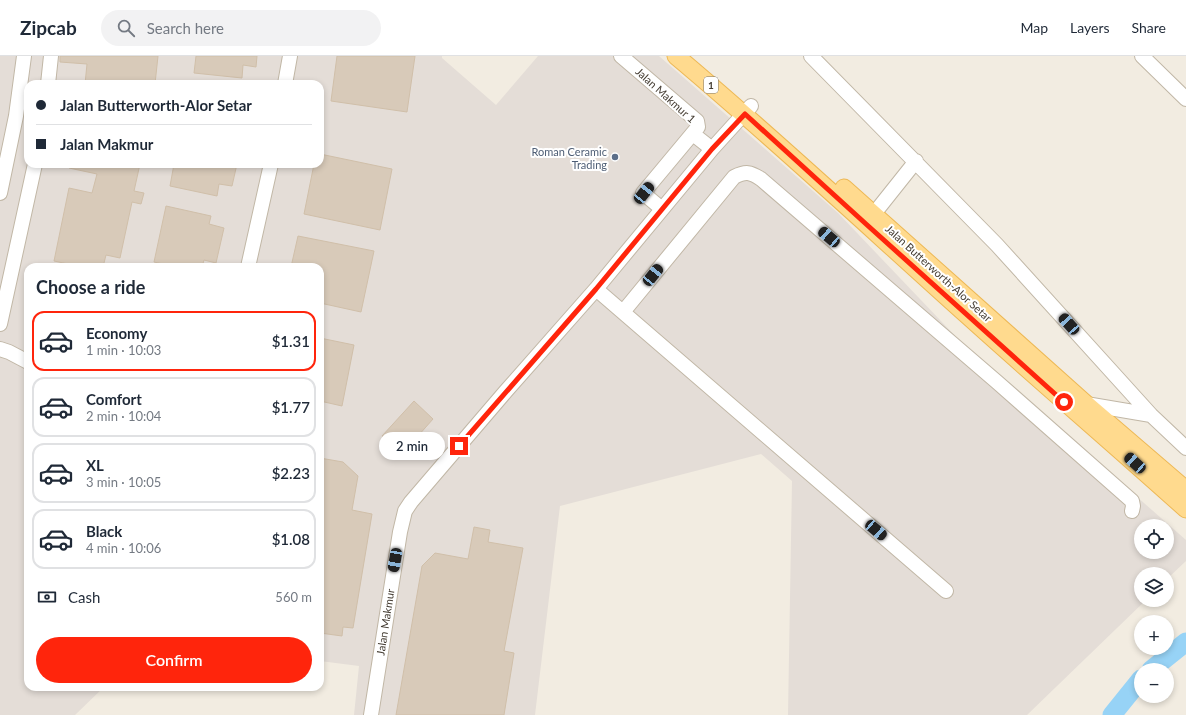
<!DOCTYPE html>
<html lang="en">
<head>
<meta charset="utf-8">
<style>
  body { margin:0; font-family:Lato,sans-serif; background:#f2f2f3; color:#1f2937; height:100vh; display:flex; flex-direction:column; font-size:15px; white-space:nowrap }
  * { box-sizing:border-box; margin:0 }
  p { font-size:13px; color:#747a83 }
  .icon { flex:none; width:22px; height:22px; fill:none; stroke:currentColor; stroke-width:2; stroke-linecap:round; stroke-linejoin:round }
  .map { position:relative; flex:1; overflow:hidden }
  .drawer { position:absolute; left:24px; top:207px; width:300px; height:428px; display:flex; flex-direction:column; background:#fff; border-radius:12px; box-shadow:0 2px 6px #0003 }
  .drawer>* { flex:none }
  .banner { position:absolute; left:24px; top:24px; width:300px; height:88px; border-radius:12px; box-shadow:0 2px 6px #0003; display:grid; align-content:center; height:88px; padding:0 12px; background:#fff }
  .fabs { position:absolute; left:1134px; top:463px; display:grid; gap:8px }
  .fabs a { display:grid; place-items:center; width:40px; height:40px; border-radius:50%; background:#fff; box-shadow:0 2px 6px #0003; font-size:20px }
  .end { position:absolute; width:18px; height:18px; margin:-9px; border:5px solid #ff250c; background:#fff; box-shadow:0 0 0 2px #fff }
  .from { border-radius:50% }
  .bubble { position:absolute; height:28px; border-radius:14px; background:#fff; box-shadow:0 2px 6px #0003; font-size:13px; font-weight:600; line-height:28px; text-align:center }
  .car { position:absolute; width:12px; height:24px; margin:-12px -6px; border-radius:5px; box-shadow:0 0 3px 1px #0007; background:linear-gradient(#222 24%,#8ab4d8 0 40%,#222 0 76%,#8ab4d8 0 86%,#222 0) }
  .banner b { display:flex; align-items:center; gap:14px; height:38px; font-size:15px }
  .banner b+b { border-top:1px solid #e0e1e3 }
  .banner i { width:10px; height:10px; background:#1f2937 }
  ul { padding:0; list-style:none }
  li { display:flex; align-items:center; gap:12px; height:60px; margin:0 8px 6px; padding:0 4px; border:2px solid #e0e1e3; border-radius:12px }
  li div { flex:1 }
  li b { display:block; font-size:15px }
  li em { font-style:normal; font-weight:600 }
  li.on { border-color:#ff250c }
  li>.icon { width:36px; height:36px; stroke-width:1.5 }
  h2 { padding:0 12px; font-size:18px; line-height:48px }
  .pay { display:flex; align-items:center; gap:10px; height:44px; padding:0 12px; font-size:15px }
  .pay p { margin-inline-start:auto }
  .cta { display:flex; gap:8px; margin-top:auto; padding:8px 12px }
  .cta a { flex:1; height:46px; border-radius:24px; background:#ff250c; color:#fff; font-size:16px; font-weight:600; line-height:46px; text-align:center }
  header { display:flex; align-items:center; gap:24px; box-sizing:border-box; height:56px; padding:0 20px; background:#fff; border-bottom:1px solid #e0e1e3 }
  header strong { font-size:19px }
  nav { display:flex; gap:22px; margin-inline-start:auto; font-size:14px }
  .search { width:280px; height:36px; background:#f2f2f3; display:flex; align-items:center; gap:10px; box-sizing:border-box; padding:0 14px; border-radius:22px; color:#747a83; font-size:15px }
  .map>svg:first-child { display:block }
  .industrial { fill:#e4ddd7; fill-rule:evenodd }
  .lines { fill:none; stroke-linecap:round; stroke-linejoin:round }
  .river { stroke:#97d3f6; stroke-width:19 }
  .building { fill:#d8cab9; stroke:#d0bfa9 }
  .minor-casing { stroke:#c1b7a6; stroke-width:16 }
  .major-casing { stroke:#edb855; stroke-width:19 }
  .minor { stroke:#fff; stroke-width:14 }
  .major { stroke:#ffda8e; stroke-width:17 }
  .route { stroke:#ff250c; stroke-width:5 }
  .service-dot { fill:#5c6f8a; stroke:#fff; stroke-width:1.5 }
  .labels { text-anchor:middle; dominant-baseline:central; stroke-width:4; stroke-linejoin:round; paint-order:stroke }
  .shield { fill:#fff; stroke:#7c7670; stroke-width:1 }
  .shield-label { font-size:10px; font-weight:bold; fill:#443c32 }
  .street-label { font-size:11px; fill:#443c32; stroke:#fff }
  .service-label { font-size:11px; fill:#4e5e75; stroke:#fff; text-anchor:end }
</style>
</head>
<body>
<header>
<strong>Zipcab</strong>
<div class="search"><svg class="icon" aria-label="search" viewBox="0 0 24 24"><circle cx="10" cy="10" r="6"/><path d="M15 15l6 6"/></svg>Search here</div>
<nav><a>Map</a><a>Layers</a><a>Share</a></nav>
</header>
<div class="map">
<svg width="1186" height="659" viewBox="0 0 1186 659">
  <rect width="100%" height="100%" fill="#f2ece1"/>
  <path class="industrial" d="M 0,0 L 442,0 L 442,2 L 496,49 L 538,0 L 659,0 L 838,157 L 960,285 L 1186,484 L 1186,505 L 1167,523 L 1167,518 L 1141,518 L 1141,544 L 1146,544 L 1027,659 L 788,659 L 792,425 L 761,398 L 560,450 L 535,659 L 354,659 L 359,610 L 320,605 L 320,211 L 28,211 L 28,631 L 104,631 L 75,659 L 0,659 ZM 28,28 L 320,28 L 320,108 L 28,108 ZM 1141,470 L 1167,470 L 1167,496 L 1141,496 Z"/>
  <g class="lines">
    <path class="river" d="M 1151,614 L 1186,586
      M 1112,659 L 1141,623"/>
  </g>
  <path class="building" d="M 60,0 L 158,0 L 155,28 L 85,28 L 87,8 L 60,6 Z
    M 196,0 L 257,0 L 256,11 L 243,9 L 242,22 L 194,17 Z
    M 337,0 L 415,0 L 407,56 L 331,45 Z
    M 320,98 L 392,113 L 380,174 L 304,158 L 314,108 L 320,108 Z
    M 69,108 L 140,108 L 134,135 L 144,137 L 141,148 L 132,146 L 120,202 L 106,199 L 103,211 L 82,211 L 54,205 L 69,132 L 92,137 L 97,118 L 69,112 Z
    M 174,108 L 237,108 L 232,130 L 219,128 L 217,140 L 170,130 Z
    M 166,150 L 211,160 L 209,168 L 224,172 L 216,207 L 204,204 L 202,211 L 176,211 L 154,206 Z
    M 298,180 L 374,195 L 361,256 L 320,247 L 320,211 L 291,211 Z
    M 320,282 L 354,289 L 342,350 L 320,345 Z
    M 414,345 L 433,363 L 402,398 L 382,380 Z
    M 320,402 L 343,406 L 358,420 L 352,454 L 372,458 L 353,572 L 343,571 L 342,580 L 320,577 Z
    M 474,471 L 490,474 L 488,486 L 523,492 L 504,595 L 514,597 L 504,659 L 396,659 L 422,510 L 435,497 L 468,503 Z"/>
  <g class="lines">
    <g class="minor-casing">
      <path id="minor" d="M 621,0 L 697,65 L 698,71 L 643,137 L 662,153
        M 811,0 L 997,189 L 1151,359 L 1186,392
        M 1142,0 L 1186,43
        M 48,28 L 51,0
        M 285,28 L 290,0
        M 693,78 L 712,93
        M 0,137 L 16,60 L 24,0
        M 873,159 L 916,105
        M 248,211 L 271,108
        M 596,233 L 946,535
        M 623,256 L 734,121 C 746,115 750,116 761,123 L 997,326 L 1132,445 L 1133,450 L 1132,455
        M 0,268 L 35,108
        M 0,293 L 9,296 L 28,306
        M 1086,348 L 1151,359
        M 371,659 L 400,476 L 405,455 L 411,446 L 506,335 L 596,233 L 712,93 L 751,50"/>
    </g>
    <g class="major-casing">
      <path id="major" d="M 676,0 C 776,84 871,173 968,260 C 1040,325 1114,388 1186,453
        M 844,132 L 1086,348 L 1186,434"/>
    </g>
    <use href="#minor" class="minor"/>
    <use href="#major" class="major"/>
  </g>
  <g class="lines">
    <path class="route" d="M 459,390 L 596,233 L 712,93 L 745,58 L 866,168 L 1064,346"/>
  </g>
  <circle class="service-dot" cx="615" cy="101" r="4"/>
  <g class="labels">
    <rect class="shield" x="704" y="21" width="14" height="16" rx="3"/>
    <g class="shield-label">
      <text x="711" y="29">1</text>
    </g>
    <g class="street-label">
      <text transform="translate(666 39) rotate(42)">Jalan Makmur 1</text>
      <text transform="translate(939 217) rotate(42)">Jalan Butterworth-Alor Setar</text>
      <text transform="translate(385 566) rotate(-81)">Jalan Makmur</text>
    </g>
    <g class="service-label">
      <text x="607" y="95">Roman Ceramic<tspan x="607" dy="13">Trading</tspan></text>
    </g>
  </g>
</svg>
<div class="fabs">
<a><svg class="icon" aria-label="locate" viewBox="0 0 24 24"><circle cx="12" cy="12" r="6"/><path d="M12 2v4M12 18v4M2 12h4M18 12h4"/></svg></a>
<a><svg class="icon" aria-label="layers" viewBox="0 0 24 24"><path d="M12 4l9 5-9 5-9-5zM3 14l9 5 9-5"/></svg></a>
<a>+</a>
<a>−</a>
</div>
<i class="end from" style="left:1064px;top:346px"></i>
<i class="end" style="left:459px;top:390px"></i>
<div class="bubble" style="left:379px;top:376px;width:66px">2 min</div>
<i class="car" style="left:644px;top:137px;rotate:39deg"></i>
<i class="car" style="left:829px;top:181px;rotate:311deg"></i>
<i class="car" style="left:653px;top:219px;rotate:39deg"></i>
<i class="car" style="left:1069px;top:268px;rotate:318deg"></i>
<i class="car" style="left:1135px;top:407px;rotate:312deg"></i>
<i class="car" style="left:876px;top:474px;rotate:131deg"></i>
<i class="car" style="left:395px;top:504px;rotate:190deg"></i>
<div class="banner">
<b><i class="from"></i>Jalan Butterworth-Alor Setar</b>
<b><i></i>Jalan Makmur</b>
</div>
<section class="drawer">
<h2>Choose a ride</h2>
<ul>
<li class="on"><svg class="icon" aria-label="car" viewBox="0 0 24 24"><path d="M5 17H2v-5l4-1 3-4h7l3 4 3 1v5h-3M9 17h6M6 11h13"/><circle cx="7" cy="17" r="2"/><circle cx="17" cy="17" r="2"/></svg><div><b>Economy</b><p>1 min · 10:03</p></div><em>$1.31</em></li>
<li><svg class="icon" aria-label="car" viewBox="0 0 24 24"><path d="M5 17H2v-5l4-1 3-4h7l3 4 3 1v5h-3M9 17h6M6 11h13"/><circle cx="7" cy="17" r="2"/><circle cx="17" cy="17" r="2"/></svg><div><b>Comfort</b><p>2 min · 10:04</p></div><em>$1.77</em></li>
<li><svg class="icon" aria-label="car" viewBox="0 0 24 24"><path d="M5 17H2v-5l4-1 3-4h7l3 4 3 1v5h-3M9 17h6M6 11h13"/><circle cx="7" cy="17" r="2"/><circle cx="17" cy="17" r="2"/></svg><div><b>XL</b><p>3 min · 10:05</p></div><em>$2.23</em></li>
<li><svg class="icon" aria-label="car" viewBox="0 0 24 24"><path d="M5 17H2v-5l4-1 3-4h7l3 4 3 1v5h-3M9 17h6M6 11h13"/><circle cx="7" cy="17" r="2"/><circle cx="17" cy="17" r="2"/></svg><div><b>Black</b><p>4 min · 10:06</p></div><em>$1.08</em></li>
</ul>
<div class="pay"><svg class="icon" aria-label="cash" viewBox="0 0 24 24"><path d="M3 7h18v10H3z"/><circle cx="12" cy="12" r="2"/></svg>Cash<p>560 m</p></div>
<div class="cta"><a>Confirm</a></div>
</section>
</div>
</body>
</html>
